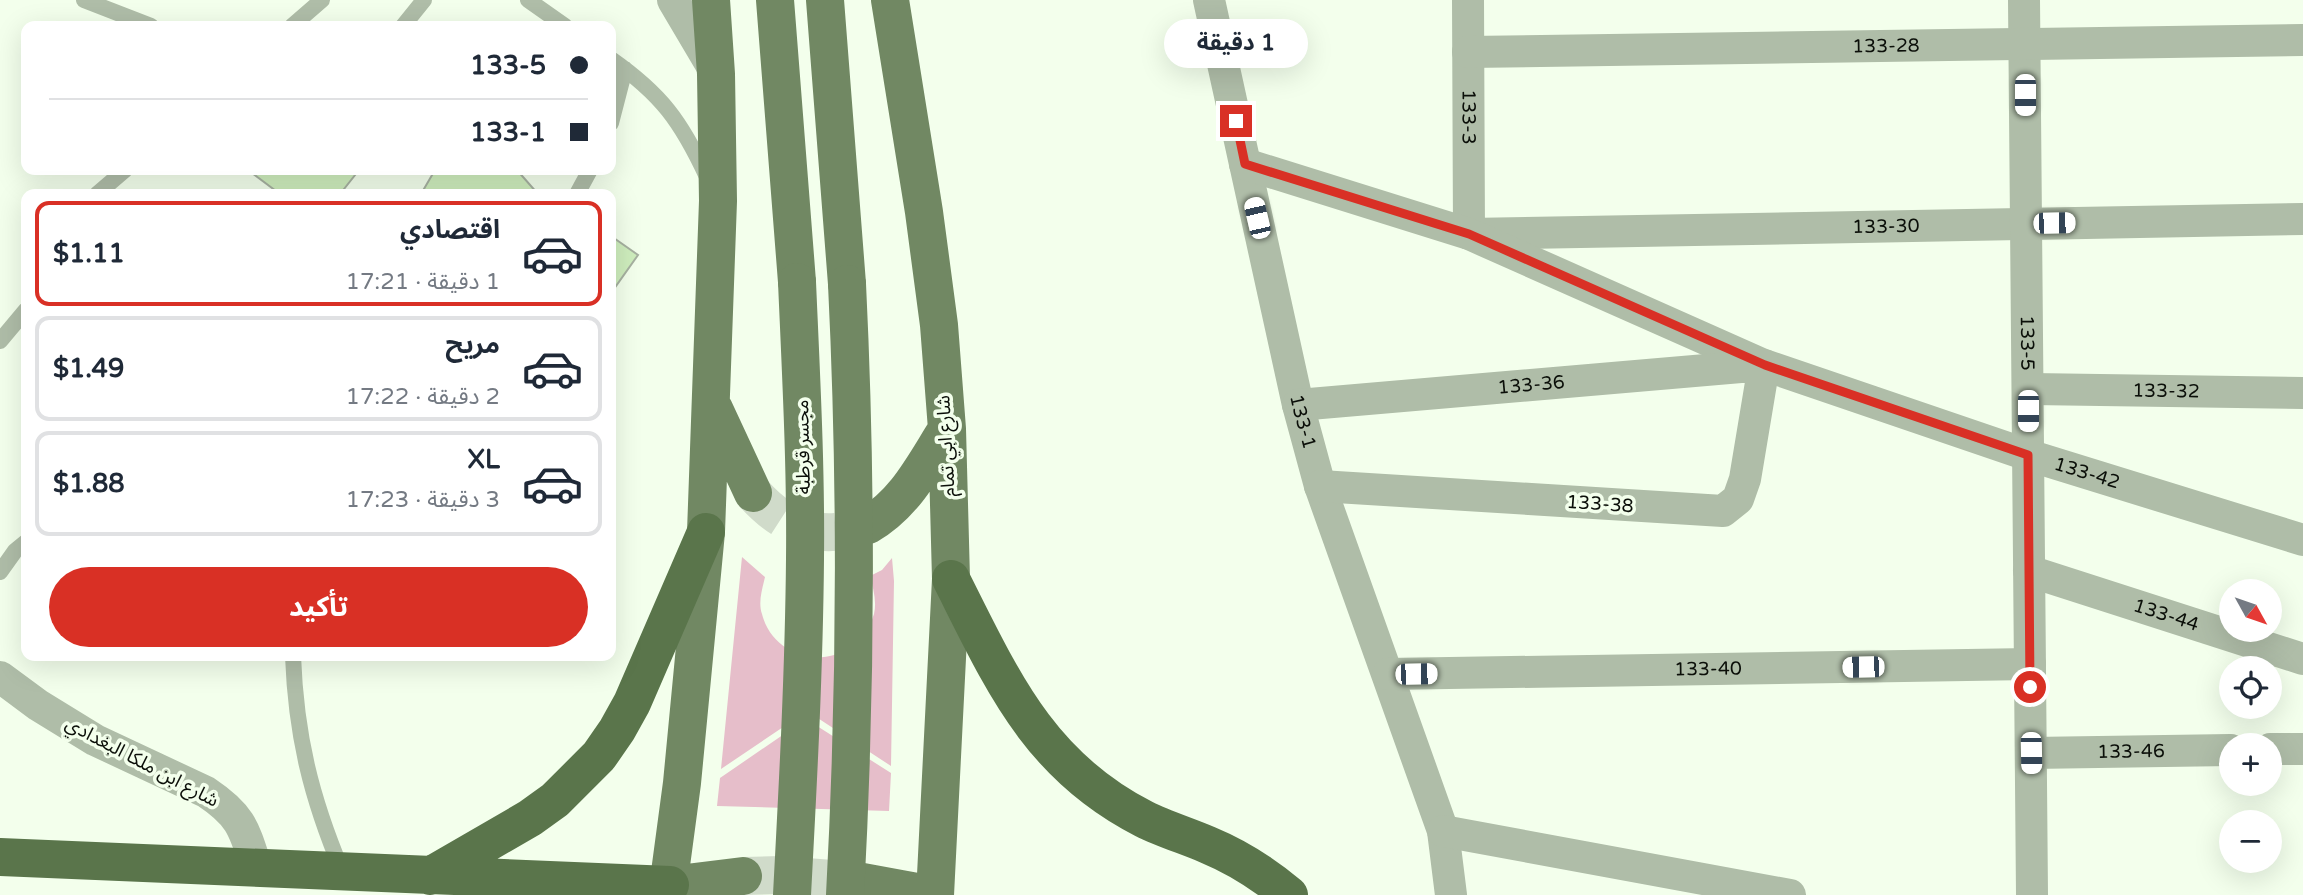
<!DOCTYPE html>
<html lang="ar">
<head>
<meta charset="utf-8">
<style>
  body { margin:0; font-family:"Varela Round","Noto Sans Arabic",sans-serif; background:#f2f2f3; color:#1f2937; direction:rtl; height:100vh; display:flex; flex-direction:column; font-size:26px; white-space:nowrap }
  * { box-sizing:border-box; margin:0 }
  p { font-size:23px; color:#747a83 }
  .icon { flex:none; width:38px; height:38px; fill:none; stroke:currentColor; stroke-width:2; stroke-linecap:round; stroke-linejoin:round }
  .map { position:relative; flex:1; overflow:hidden; direction:ltr }
  .side { position:absolute; left:21px; top:189px; width:595px; height:472px; display:flex; flex-direction:column; background:#fff; border-radius:14px; box-shadow:0 7px 28px #0002; direction:rtl }
  .side>* { flex:none }
  .guide { position:absolute; left:21px; top:21px; width:595px; height:154px; border-radius:14px; box-shadow:0 7px 28px #0002; direction:rtl; display:grid; align-content:center; height:154px; padding:0 28px; background:#fff }
  .needle { width:46px; rotate:130deg }
  .buttons { position:absolute; left:2219px; top:579px; display:grid; gap:14px }
  .buttons a { display:grid; place-items:center; width:63px; height:63px; border-radius:50%; background:#fff; box-shadow:0 7px 28px #0002; font-size:35px }
  .end { position:absolute; width:32px; height:32px; margin:-16px; border:9px solid #d93025; background:#fff; box-shadow:0 0 0 4px #fff }
  .from { border-radius:50% }
  .bubble { position:absolute; height:49px; border-radius:24px; background:#fff; box-shadow:0 7px 28px #0002; font-size:23px; font-weight:700; line-height:49px; text-align:center; direction:rtl }
  .car { position:absolute; width:21px; height:42px; margin:-21px -10px; border-radius:9px; box-shadow:0 0 5px 2px #0007; background:linear-gradient(#fff 24%,#345 0 40%,#fff 0 76%,#345 0 86%,#fff 0) }
  .guide b { display:flex; align-items:center; gap:24px; height:66px; font-size:26px }
  .guide b+b { border-top:2px solid #e0e1e3 }
  .guide i { width:18px; height:18px; background:#1f2937 }
  ul { padding:12px 0 0; list-style:none }
  li { display:flex; align-items:center; gap:21px; height:105px; margin:0 14px 10px; padding:0 14px; border:4px solid #e0e1e3; border-radius:14px }
  li div { flex:1 }
  li b { display:block; font-size:26px }
  li em { font-style:normal; font-weight:700 }
  li.active { border-color:#d93025 }
  li>.icon { width:63px; height:63px; stroke-width:1.5 }
  .primary-button { display:flex; gap:14px; margin-top:auto; padding:14px 28px }
  .primary-button a { flex:1; height:80px; border-radius:42px; background:#d93025; color:#fff; font-size:28px; font-weight:700; line-height:80px; text-align:center }
  .map>svg:first-child { display:block }
  .green { fill:#e6beca }
  .building { fill:#ceedbd; stroke:#a6b1a0; stroke-width:2 }
  .lines { fill:none; stroke-linecap:round; stroke-linejoin:round }
  .primary-tunnel { stroke:#d0dbca; stroke-width:38; stroke-dasharray:38 19; stroke-linecap:butt }
  .service { stroke:#afbda8; stroke-width:16 }
  .minor { stroke:#afbda8; stroke-width:32 }
  .primary { stroke:#718863; stroke-width:38 }
  .motorway { stroke:#5a754b; stroke-width:38 }
  .primary-bridge { stroke:#718863; stroke-width:38 }
  .route { stroke:#d93025; stroke-width:9 }
  .labels { text-anchor:middle; dominant-baseline:central; stroke-width:7; stroke-linejoin:round; paint-order:stroke }
  .street-label { font-size:19px; fill:#0b0f09; stroke:#f3ffec }
</style>
</head>
<body>
<div class="map">
<svg width="2303" height="895" viewBox="0 0 2303 895">
  <rect width="100%" height="100%" fill="#f3ffec"/>
  <path class="green" d="M 742,557 L 765,577 C 762,590 758,602 762,614 C 770,646 803,664 834,655 C 840,653 846,647 851,643 C 862,635 870,627 874,614 C 877,601 873,588 870,576 L 882,570 L 892,558 L 894,581 L 891,766 L 807,711 L 721,769 Z
    M 806,719 L 891,773 L 889,811 L 717,806 L 720,778 Z"/>
  <path class="building" d="M 248,170 L 359,170 L 340,194 L 280,194 Z
    M 435,170 L 517,170 L 538,194 L 421,194 Z
    M 611,236 L 638,255 L 611,293 Z"/>
  <g class="lines">
    <path class="primary-tunnel" d="M 753,493 C 786,530 820,541 868,525
      M 743,876 L 781,875 L 857,881"/>
    <path class="service" d="M 84,0 L 151,26
      M 528,0 L 565,26
      M 292,26 L 322,0
      M 403,26 L 424,0
      M 611,59 C 661,94 681,121 707,177
      M 611,123 L 625,69
      M 97,194 L 125,170
      M 577,194 L 590,170
      M 0,341 L 26,310
      M 0,572 L 15,551 L 26,542
      M 293,656 C 296,736 311,797 342,871"/>
    <g class="minor">
      <path d="M 673,0 L 715,71"/>
      <path id="s1" d="M 1209,0 L 1298,405 L 1320,486 L 1443,831 L 1451,895"/>
      <path id="s2" d="M 1468,0 L 1469,234 L 2303,219"/>
      <path id="s3" d="M 2024,0 L 2032,895"/>
      <path id="s4" d="M 1468,52 L 2303,40"/>
      <path id="s5" d="M 1245,164 L 1469,234 L 1764,365 L 2028,455 L 2303,540"/>
      <path id="s6" d="M 2028,389 L 2303,393"/>
      <path id="s7" d="M 1298,405 L 1764,365 L 1745,479 L 1738,499 L 1723,511 L 1320,486"/>
      <path id="s8" d="M 2029,571 L 2303,659"/>
      <path id="s9" d="M 1388,674 L 2030,664"/>
      <path d="M 0,677 L 38,705 L 95,740 L 206,792 C 242,816 244,829 257,869"/>
      <path d="M 2270,749 L 2303,749"/>
      <path id="s10" d="M 2031,753 L 2231,750"/>
      <path d="M 1443,831 L 1790,895"/>
    </g>
    <path class="primary" d="M 775,0 L 797,282
      M 825,0 L 847,284
      M 890,0 L 924,212 L 939,325 L 947,429 L 951,579 L 935,895
      M 714,409 L 753,493
      M 868,525 C 906,503 924,465 947,429
      M 857,881 L 933,895
      M 670,885 L 743,876
      M 667,895 L 682,783 L 706,532 L 718,201 L 716,74 L 711,0"/>
    <path class="motorway" d="M 951,579 C 1002,680 1038,765 1144,819 C 1164,829 1187,836 1208,845 C 1237,857 1265,875 1289,895
      M 0,857 L 670,885
      M 430,876 L 530,818 L 555,800 L 599,756 L 617,730 L 632,703 L 706,532"/>
    <path class="primary-bridge" d="M 792,895 C 798,783 804,671 805,559 C 806,467 801,374 797,282
      M 845,895 C 856,691 857,488 847,284"/>
  </g>
  <g class="lines">
    <path class="route" d="M 1236,121 L 1245,164 L 1469,234 L 1765,365 L 2028,455 L 2030,687"/>
  </g>
  <g class="labels">
    <g class="street-label">
      <text stroke="none"><textPath href="#s4" startOffset="418">133-28</textPath></text>
      <text stroke="none"><textPath href="#s2" startOffset="117">133-3</textPath></text>
      <text stroke="none"><textPath href="#s2" startOffset="651">133-30</textPath></text>
      <text stroke="none"><textPath href="#s3" startOffset="343">133-5</textPath></text>
      <text stroke="none"><textPath href="#s7" startOffset="234">133-36</textPath></text>
      <text stroke="none"><textPath href="#s6" startOffset="138">133-32</textPath></text>
      <text stroke="none"><textPath href="#s1" startOffset="432">133-1</textPath></text>
      <text transform="translate(946 446) rotate(-93)">شارع ابي تمام</text>
      <text transform="translate(803 447) rotate(-91)">مجسر قرطبة</text>
      <text stroke="none"><textPath href="#s5" startOffset="898">133-42</textPath></text>
      <text transform="translate(1600 504) rotate(4)">133-38</text>
      <text stroke="none"><textPath href="#s8" startOffset="144">133-44</textPath></text>
      <text stroke="none"><textPath href="#s9" startOffset="320">133-40</textPath></text>
      <text stroke="none"><textPath href="#s10" startOffset="100">133-46</textPath></text>
      <text transform="translate(142 762) rotate(28)">شارع ابن ملكا البغدادي</text>
    </g>
  </g>
</svg>
<div class="buttons">
<a><svg class="needle" viewBox="-14 -14 28 28"><path d="M0-13l5 13h-10z" fill="#e53935"/><path d="M0 13l5-13h-10z" fill="#747a83"/></svg></a>
<a><svg class="icon" aria-label="locate" viewBox="0 0 24 24"><circle cx="12" cy="12" r="6"/><path d="M12 2v4M12 18v4M2 12h4M18 12h4"/></svg></a>
<a>+</a>
<a>−</a>
</div>
<i class="end from" style="left:2030px;top:687px"></i>
<i class="end" style="left:1236px;top:121px"></i>
<div class="bubble" style="left:1164px;top:19px;width:144px">1 دقيقة</div>
<i class="car" style="left:2025px;top:95px;rotate:180deg"></i>
<i class="car" style="left:1257px;top:218px;rotate:347deg"></i>
<i class="car" style="left:2054px;top:223px;rotate:89deg"></i>
<i class="car" style="left:2028px;top:411px;rotate:180deg"></i>
<i class="car" style="left:1863px;top:667px;rotate:269deg"></i>
<i class="car" style="left:1416px;top:674px;rotate:89deg"></i>
<i class="car" style="left:2031px;top:753px;rotate:179deg"></i>
<div class="guide">
<b><i class="from"></i>133-5</b>
<b><i></i>133-1</b>
</div>
<section class="side">
<ul>
<li class="active"><svg class="icon" aria-label="car" viewBox="0 0 24 24"><path d="M5 17H2v-5l4-1 3-4h7l3 4 3 1v5h-3M9 17h6M6 11h13"/><circle cx="7" cy="17" r="2"/><circle cx="17" cy="17" r="2"/></svg><div><b>اقتصادي</b><p>1 دقيقة · 17:21</p></div><em>$1.11</em></li>
<li><svg class="icon" aria-label="car" viewBox="0 0 24 24"><path d="M5 17H2v-5l4-1 3-4h7l3 4 3 1v5h-3M9 17h6M6 11h13"/><circle cx="7" cy="17" r="2"/><circle cx="17" cy="17" r="2"/></svg><div><b>مريح</b><p>2 دقيقة · 17:22</p></div><em>$1.49</em></li>
<li><svg class="icon" aria-label="car" viewBox="0 0 24 24"><path d="M5 17H2v-5l4-1 3-4h7l3 4 3 1v5h-3M9 17h6M6 11h13"/><circle cx="7" cy="17" r="2"/><circle cx="17" cy="17" r="2"/></svg><div><b>XL</b><p>3 دقيقة · 17:23</p></div><em>$1.88</em></li>
</ul>
<div class="primary-button"><a>تأكيد</a></div>
</section>
</div>
</body>
</html>
